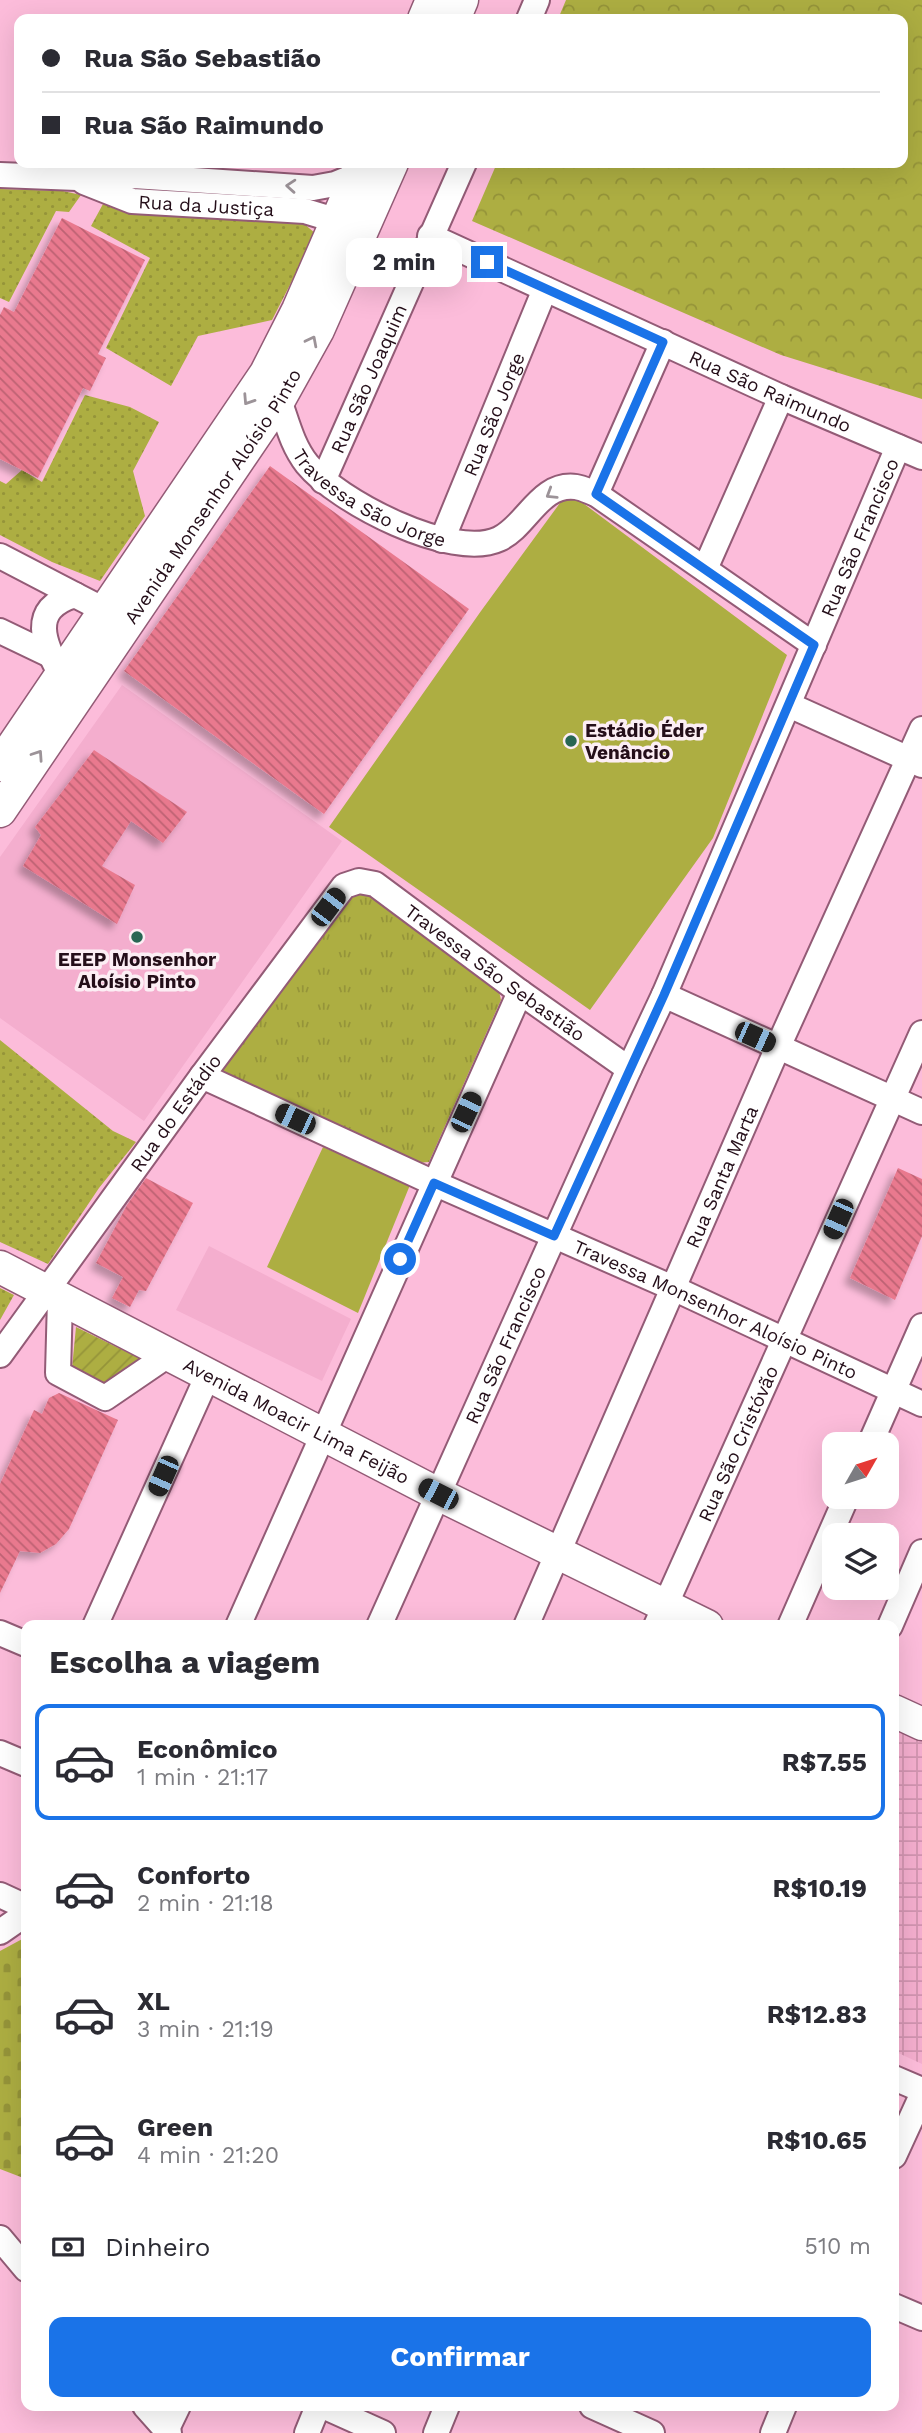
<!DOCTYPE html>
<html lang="pt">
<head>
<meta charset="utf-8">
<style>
  body { margin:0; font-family:"Work Sans",sans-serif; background:#f7f7f7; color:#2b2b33; height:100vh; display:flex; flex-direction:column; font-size:26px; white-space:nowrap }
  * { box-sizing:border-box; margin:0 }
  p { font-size:23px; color:#7c7c81 }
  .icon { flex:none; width:38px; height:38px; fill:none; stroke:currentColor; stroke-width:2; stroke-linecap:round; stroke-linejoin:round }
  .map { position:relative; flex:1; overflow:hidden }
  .details { position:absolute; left:21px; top:1620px; width:878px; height:791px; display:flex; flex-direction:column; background:#fff; border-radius:14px; box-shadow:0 7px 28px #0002 }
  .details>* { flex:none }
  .banner { position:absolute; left:14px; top:14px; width:894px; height:154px; border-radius:14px; box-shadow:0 7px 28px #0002; display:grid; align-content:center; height:154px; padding:0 28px; background:#fff }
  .needle { width:46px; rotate:51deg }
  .tools { position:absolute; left:822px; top:1432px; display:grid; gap:14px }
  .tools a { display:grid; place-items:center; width:77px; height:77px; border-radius:14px; background:#fff; box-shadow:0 7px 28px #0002; font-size:35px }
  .end { position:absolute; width:32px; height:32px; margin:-16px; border:9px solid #1a73e8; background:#fff; box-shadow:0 0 0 4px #fff }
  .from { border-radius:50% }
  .bubble { position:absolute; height:49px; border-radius:14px; background:#fff; box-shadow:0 7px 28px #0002; font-size:23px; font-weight:700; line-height:49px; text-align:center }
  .car { position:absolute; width:21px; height:42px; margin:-21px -10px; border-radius:9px; box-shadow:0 0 5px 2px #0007; background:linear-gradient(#222 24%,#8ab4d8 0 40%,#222 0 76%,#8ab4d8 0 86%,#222 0) }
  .banner b { display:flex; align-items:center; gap:24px; height:66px; font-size:26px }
  .banner b+b { border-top:2px solid #e1e1e2 }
  .banner i { width:18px; height:18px; background:#2b2b33 }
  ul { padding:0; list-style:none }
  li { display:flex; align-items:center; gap:21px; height:116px; margin:0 14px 10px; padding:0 14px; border:4px solid transparent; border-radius:14px }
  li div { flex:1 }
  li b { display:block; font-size:26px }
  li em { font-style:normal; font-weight:700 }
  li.current { border-color:#1a73e8 }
  li>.icon { width:63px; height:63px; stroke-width:1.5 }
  h2 { padding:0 28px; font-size:32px; line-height:84px }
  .pay { display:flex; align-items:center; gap:18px; height:77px; padding:0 28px; font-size:26px }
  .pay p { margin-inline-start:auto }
  .cta { display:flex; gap:14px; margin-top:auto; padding:14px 28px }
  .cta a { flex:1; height:80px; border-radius:14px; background:#1a73e8; color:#fff; font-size:28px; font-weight:700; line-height:80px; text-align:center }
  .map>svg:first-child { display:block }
  .built { fill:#f4aece }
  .industrial { fill:url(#industrial-grid) }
  .grass { fill:url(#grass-dots) }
  .forest { fill:url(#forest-crowns) }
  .cemetery { fill:url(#cemetery-stones) }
  .park { fill:url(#park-tufts) }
  .garden { fill:url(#garden-furrows) }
  .pitch { fill:#adae42 }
  .building { fill:url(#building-back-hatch); filter:url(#shadow) }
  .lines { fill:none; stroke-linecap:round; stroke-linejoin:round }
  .minor-casing { stroke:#935b76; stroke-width:28 }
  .major-casing { stroke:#935b76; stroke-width:35 }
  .minor { stroke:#fff; stroke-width:24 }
  .major { stroke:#fff; stroke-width:32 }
  .oneway { stroke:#9c9398 }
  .route { stroke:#1a73e8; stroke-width:9 }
  .poi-dot { fill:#286653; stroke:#fceef4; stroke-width:2.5 }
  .labels { text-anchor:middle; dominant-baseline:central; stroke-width:7; stroke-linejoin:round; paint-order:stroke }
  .street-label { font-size:19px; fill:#240e19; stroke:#fceef4 }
  .poi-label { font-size:19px; font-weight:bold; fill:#240e19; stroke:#fceef4; text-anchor:start }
</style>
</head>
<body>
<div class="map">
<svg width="922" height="2433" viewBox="0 0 922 2433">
  <defs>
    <pattern id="industrial-grid" width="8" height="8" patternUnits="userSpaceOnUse" patternTransform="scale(1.75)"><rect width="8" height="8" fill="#f4aece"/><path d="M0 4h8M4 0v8" fill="none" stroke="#d194b0"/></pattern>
    <pattern id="grass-dots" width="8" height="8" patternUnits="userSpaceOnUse" patternTransform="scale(1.75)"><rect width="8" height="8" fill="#adae42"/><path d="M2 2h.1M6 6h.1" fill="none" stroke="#959439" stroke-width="1.8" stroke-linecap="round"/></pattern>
    <pattern id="forest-crowns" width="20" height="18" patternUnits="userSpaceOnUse" patternTransform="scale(1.75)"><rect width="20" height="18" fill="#adae42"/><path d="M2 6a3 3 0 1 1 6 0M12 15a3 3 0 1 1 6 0" fill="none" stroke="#959439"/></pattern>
    <pattern id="cemetery-stones" width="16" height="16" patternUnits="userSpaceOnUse" patternTransform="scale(1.75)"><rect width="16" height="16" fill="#adae42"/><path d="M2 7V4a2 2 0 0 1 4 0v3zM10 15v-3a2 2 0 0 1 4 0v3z" fill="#959439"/></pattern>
    <pattern id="park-tufts" width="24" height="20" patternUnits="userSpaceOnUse" patternTransform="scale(1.75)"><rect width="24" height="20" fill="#adae42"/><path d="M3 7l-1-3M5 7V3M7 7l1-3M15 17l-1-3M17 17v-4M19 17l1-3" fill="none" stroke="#959439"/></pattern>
    <pattern id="garden-furrows" width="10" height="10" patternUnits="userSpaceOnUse" patternTransform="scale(1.75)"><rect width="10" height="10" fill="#adae42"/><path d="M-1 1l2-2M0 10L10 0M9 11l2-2" fill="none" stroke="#959439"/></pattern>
    <pattern id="building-back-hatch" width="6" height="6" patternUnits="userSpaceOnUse" patternTransform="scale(1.75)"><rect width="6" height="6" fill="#e9798e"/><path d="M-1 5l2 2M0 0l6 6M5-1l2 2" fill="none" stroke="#bd6273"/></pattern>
    <filter id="shadow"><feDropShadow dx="-6" dy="6" stdDeviation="3.5" flood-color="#0004"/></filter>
  </defs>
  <rect width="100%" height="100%" fill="#fcbcda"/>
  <path class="built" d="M 122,685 L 342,841 L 144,1121 L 0,1018 L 0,857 Z
    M 209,1246 L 351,1319 L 322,1381 L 176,1310 Z"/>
  <path class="industrial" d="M 894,1720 L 922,1732 L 922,2064 L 894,2051 Z"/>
  <path class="grass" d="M 0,189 L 63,191 L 81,195 L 69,212 L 56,211 L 9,302 L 0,298 Z
    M 103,204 L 126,213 L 302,222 L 316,234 L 272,320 L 198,336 L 171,386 L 106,348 L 150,258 L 91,226 Z
    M 85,395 L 130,407 L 159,422 L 133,471 L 145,516 L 100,581 L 52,562 L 0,535 L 0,481 L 6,484 L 22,470 L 42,482 Z
    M 0,1040 L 113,1131 L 136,1142 L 99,1188 L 48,1264 L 0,1242 Z
    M 0,1288 L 14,1295 L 0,1320 Z"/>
  <path class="forest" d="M 566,0 L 922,0 L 922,399 L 781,355 L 472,221 L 497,163 L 903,163 L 903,19 L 558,19 Z"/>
  <path class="cemetery" d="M 26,1937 L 26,2179 L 0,2169 L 0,1951 Z"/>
  <path class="park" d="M 369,890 L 498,987 L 501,1000 L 429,1162 L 416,1163 L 221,1075 L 224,1061 L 343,895 Z"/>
  <path class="garden" d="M 76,1327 L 147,1362 L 112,1387 L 72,1368 Z"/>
  <path class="pitch" d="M 568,492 L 787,655 L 713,838 L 590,1010 L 329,827 L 481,611 Z
    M 323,1147 L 410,1185 L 358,1313 L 267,1267 Z"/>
  <path class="building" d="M 62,218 L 145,260 L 98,354 L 106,358 L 90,391 L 83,388 L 38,478 L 0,459 L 0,315 L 4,307 L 14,312 Z
    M 270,466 L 469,609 L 324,814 L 124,671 Z
    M 94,750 L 187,812 L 163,843 L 131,821 L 102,866 L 135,885 L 117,924 L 23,866 L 41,835 L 35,827 Z
    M 898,1168 L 922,1179 L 922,1236 L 895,1300 L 850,1278 Z
    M 146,1178 L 193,1203 L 146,1291 L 139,1290 L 130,1307 L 112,1298 L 123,1277 L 96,1263 L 127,1205 Z
    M 59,1393 L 118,1420 L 69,1529 L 56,1544 L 40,1553 L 20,1551 L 0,1593 L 0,1484 L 34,1410 L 42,1414 L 49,1398 Z"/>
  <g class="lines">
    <g class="minor-casing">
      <g id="minor">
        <path d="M 529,19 L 537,0"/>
        <path d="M 0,175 L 77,178 L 134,176 L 313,188 L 335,184 L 357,175"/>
        <path id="s1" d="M 84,182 L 132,201 L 305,211 L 338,221"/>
        <path id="s2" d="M 430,236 L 781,397 L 922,457"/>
        <path id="s3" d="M 279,400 C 287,422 292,445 307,464 C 337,501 452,561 499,539 C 527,526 540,482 576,487 C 583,488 590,492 596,494 L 814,645"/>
        <path id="s4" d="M 323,481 L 464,163"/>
        <path d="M 596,494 L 663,342"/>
        <path id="s5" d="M 442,540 L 545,289"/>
        <path d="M 0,556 L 75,595"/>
        <path d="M 705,569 L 781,397"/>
        <path d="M 0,631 L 50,655"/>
        <path d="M 61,675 C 44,644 28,609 75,595 L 106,611"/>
        <path d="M 789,705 L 922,765"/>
        <path d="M 664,995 L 922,1112"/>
        <path id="s6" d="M 202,1076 L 434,1183 L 673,1288 L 922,1404"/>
        <path d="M 60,1299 L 58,1373 L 105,1398 L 168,1355"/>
        <path id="s7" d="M 0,1355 L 202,1076 L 344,886 L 359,881 L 375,884 L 520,992 L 629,1069"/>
        <path d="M 870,1444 L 922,1326"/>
        <path d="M 95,1626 L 208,1375"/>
        <path d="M 238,1626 L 520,992"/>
        <path id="s8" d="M 379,1626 L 629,1069 L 664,995 L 898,447"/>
        <path id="s9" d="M 526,1626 L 778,1047 L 922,729"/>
        <path id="s10" d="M 656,1626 L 922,1033"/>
        <path d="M 790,1626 L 847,1496"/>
        <path d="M 890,1626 L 922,1552"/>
        <path d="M 0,1633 L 26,1644"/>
        <path d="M 0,1753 L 26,1764"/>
        <path d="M 0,1895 L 26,1907"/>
        <path d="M 0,1932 L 26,1914"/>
        <path d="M 894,2078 L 922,2090"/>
        <path d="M 894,2156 L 922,2095"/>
        <path d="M 0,2238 L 26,2269"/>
        <path d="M 894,2306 L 922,2318"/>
        <path d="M 145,2406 L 169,2433"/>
        <path d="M 323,2406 L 383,2433"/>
        <path d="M 592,2406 L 652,2433"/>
        <path d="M 165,2433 L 178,2406"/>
        <path d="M 307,2433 L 318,2406"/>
        <path d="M 436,2433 L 447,2406"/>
        <path d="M 773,2433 L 784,2406"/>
      </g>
    </g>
    <g class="major-casing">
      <g id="major">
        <path d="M 424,19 L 432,0"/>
        <path d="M 454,19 L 462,0"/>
        <path d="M 0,765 L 266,373 L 298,310 L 362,163"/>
        <path id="s11" d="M 0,811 L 279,400 L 318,330 L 392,163"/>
        <path id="s12" d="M 0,1267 L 438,1494 L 707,1626"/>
        <path d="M 894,1711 L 922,1724"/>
      </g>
    </g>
    <use href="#minor" class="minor"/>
    <use href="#major" class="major"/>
  </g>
  <defs><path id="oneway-chevron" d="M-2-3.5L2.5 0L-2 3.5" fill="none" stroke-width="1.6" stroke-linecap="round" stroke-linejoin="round" transform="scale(1.75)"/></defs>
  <g class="oneway">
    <use href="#oneway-chevron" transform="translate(291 186) rotate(-176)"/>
    <use href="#oneway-chevron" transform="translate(312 341) rotate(-63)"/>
    <use href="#oneway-chevron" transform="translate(248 400) rotate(123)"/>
    <use href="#oneway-chevron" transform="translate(551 494) rotate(148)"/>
    <use href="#oneway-chevron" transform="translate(38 755) rotate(-56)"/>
  </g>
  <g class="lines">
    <path class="route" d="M 400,1259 L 434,1183 L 554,1236 L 664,995 L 814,645 L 596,494 L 663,342 L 487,262"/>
  </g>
  <g class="poi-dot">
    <circle cx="571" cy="741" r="7"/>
    <circle cx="137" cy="937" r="7"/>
  </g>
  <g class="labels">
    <g class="street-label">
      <text stroke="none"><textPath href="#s1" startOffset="126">Rua da Justiça</textPath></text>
      <text stroke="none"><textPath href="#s4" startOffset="112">Rua São Joaquim</textPath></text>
      <text stroke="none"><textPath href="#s2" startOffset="374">Rua São Raimundo</textPath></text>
      <text stroke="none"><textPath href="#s5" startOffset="136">Rua São Jorge</textPath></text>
      <text stroke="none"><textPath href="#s3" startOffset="142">Travessa São Jorge</textPath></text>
      <text stroke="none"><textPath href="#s11" startOffset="380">Avenida Monsenhor Aloísio Pinto</textPath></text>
      <text stroke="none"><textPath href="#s8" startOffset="1190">Rua São Francisco</textPath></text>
      <text stroke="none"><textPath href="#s7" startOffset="763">Travessa São Sebastião</textPath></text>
      <text stroke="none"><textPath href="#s7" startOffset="299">Rua do Estádio</textPath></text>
      <text stroke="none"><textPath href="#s9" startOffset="490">Rua Santa Marta</textPath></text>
      <text stroke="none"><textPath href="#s6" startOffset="564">Travessa Monsenhor Aloísio Pinto</textPath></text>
      <text stroke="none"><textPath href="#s8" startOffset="308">Rua São Francisco</textPath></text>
      <text stroke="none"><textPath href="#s12" startOffset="334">Avenida Moacir Lima Feijão</textPath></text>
      <text stroke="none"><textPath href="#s10" startOffset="200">Rua São Cristóvão</textPath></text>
    </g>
    <g class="poi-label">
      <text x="585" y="730">Estádio Éder<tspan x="585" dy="22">Venâncio</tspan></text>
      <text x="137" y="959" text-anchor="middle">EEEP Monsenhor<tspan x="137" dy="22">Aloísio Pinto</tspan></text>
    </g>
  </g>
</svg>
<div class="tools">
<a><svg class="needle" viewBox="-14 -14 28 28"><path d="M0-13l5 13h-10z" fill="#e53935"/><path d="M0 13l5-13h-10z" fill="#7c7c81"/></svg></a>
<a><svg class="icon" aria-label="layers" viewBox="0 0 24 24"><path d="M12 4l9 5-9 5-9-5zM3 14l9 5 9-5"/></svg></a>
</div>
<i class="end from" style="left:400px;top:1259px"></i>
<i class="end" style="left:487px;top:262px"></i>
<div class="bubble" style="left:346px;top:238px;width:116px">2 min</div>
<i class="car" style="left:328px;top:907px;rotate:37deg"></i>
<i class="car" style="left:755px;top:1037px;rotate:114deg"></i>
<i class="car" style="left:466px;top:1112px;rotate:25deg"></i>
<i class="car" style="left:295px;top:1119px;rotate:295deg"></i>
<i class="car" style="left:838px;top:1219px;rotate:204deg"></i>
<i class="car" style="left:163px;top:1476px;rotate:204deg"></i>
<i class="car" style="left:438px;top:1494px;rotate:297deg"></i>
<div class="banner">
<b><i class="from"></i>Rua São Sebastião</b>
<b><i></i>Rua São Raimundo</b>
</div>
<section class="details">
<h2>Escolha a viagem</h2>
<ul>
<li class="current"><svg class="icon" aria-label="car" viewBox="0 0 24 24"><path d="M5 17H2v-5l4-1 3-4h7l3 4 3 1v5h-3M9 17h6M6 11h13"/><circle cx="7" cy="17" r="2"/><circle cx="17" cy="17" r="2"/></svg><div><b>Econômico</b><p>1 min · 21:17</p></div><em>R$7.55</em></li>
<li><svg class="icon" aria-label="car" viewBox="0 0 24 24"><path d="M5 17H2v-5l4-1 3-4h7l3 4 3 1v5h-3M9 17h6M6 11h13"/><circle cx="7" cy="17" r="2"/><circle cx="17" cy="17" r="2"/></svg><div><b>Conforto</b><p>2 min · 21:18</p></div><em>R$10.19</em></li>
<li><svg class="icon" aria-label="car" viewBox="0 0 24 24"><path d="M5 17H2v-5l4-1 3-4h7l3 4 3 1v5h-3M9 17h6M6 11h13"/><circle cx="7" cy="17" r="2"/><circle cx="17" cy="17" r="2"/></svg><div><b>XL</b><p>3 min · 21:19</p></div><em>R$12.83</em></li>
<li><svg class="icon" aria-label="car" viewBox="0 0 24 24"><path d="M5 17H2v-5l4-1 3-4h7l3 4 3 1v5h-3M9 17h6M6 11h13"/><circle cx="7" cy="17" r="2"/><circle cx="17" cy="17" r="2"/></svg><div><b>Green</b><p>4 min · 21:20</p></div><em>R$10.65</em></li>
</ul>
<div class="pay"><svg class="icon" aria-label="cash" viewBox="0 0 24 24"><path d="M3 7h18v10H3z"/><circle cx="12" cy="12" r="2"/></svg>Dinheiro<p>510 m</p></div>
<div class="cta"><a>Confirmar</a></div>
</section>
</div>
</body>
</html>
